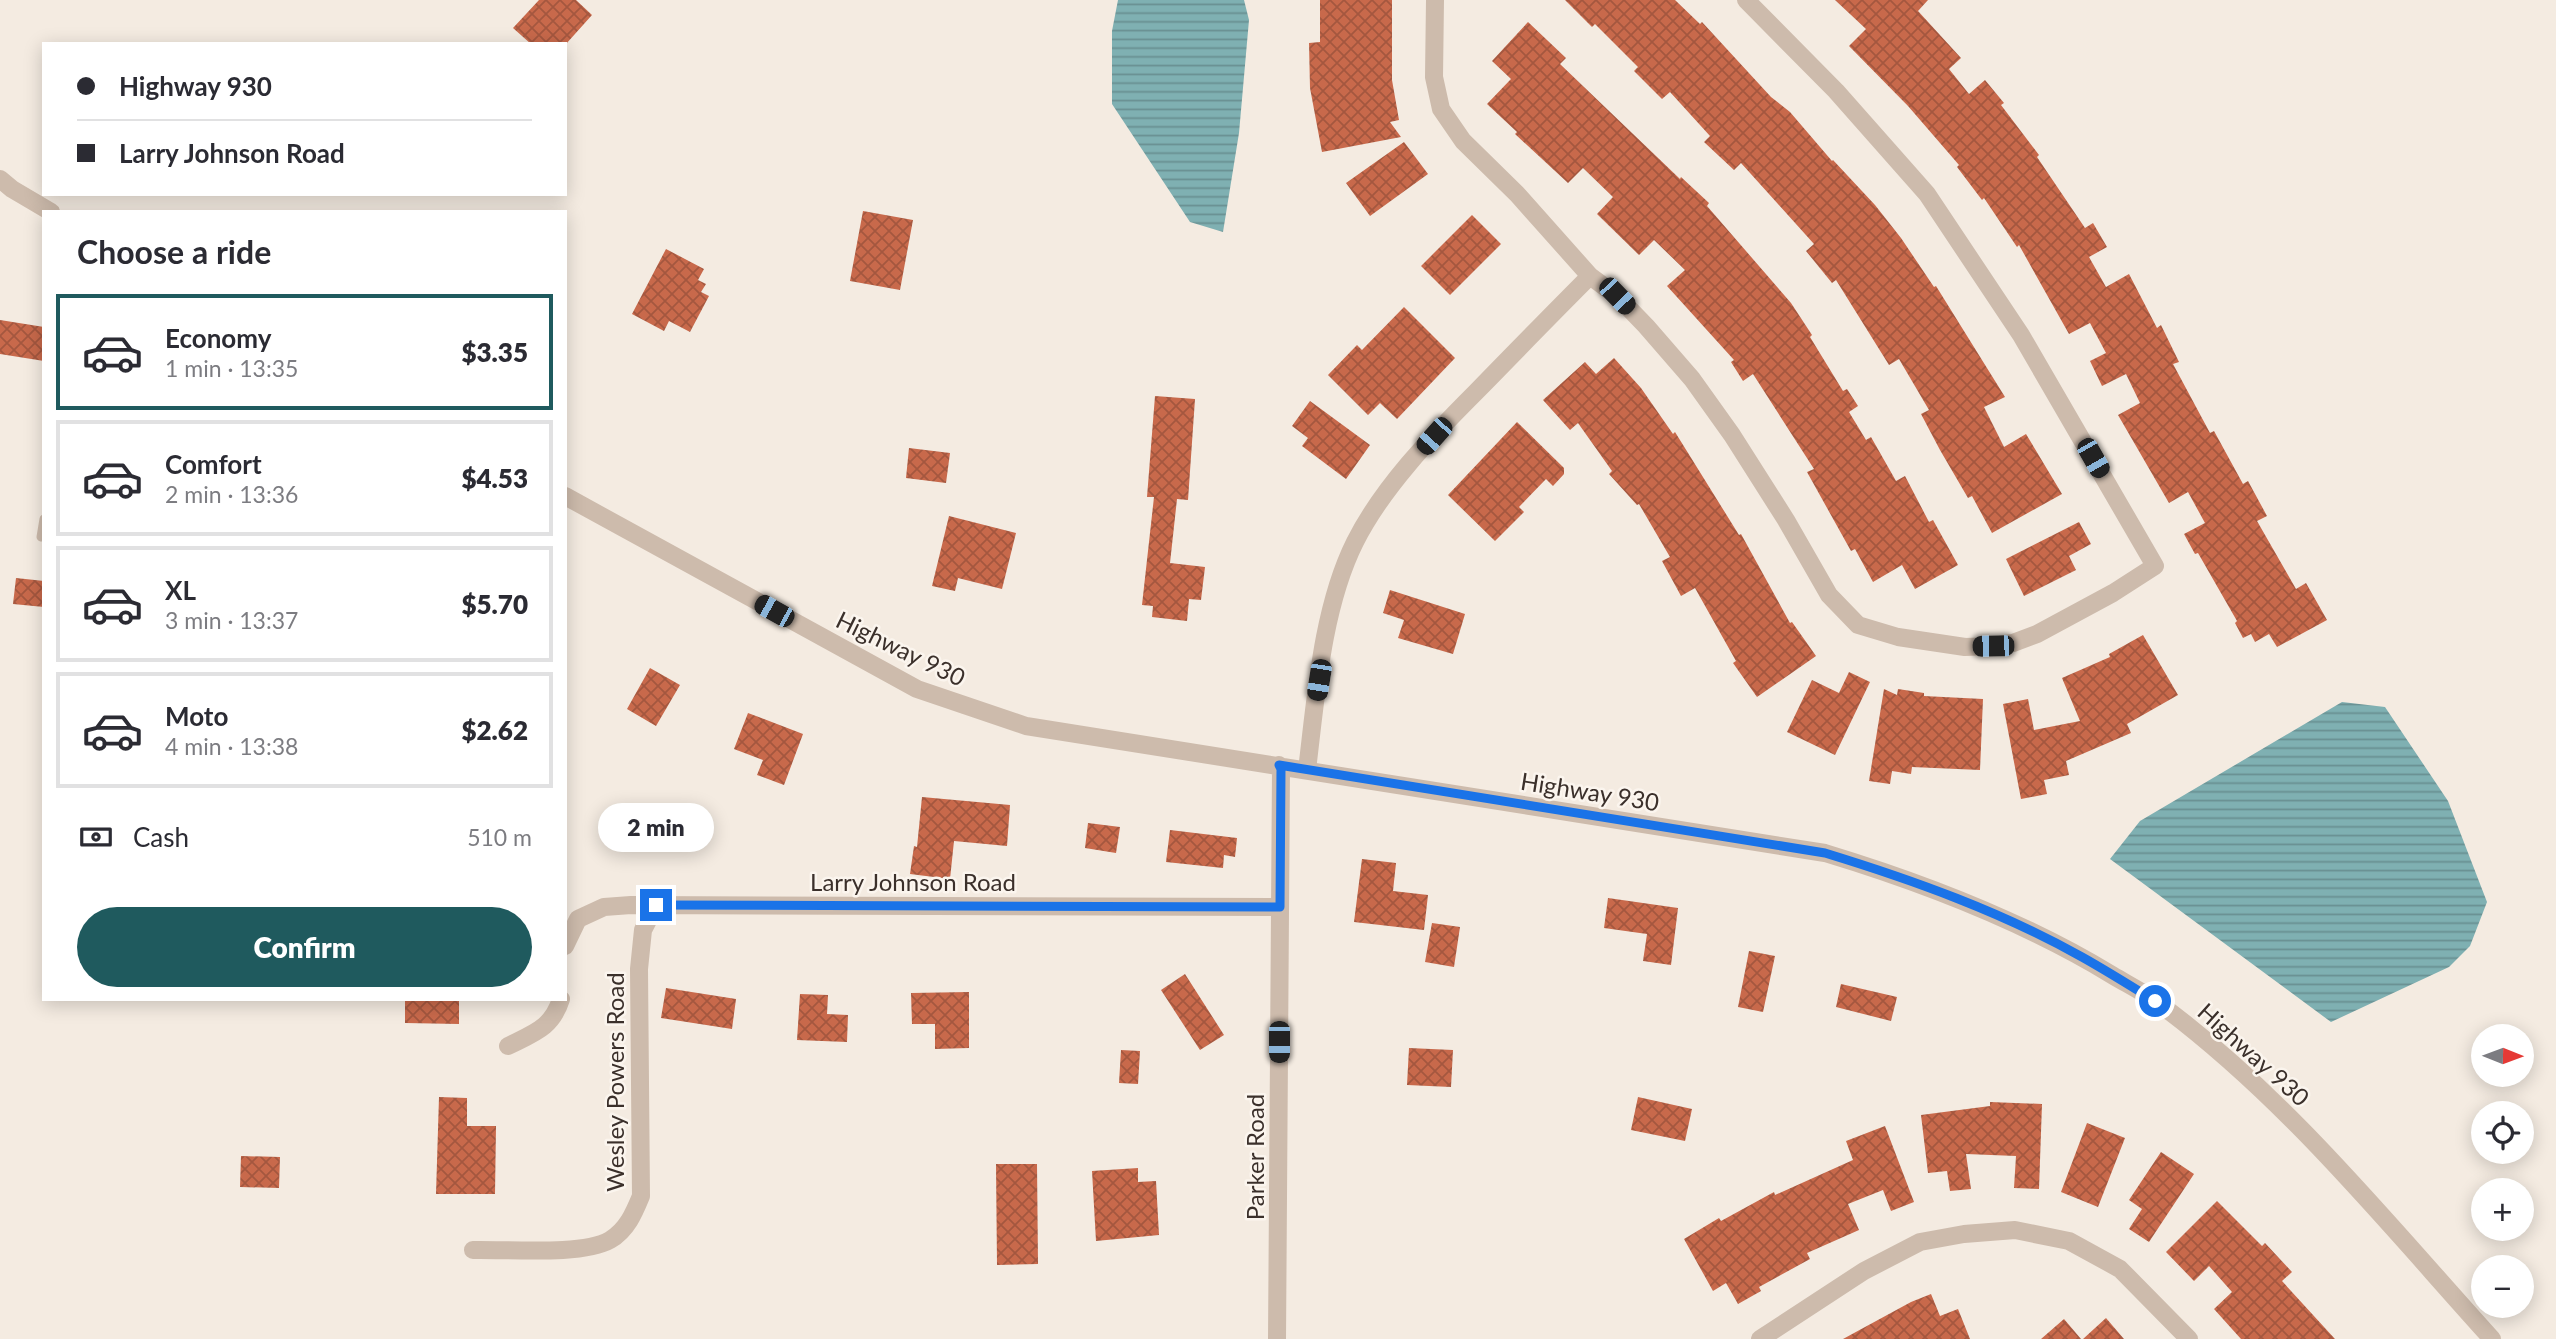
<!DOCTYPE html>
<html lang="en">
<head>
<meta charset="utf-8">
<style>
  body { margin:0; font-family:Lato,sans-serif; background:#f2f2f3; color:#2b2b33; height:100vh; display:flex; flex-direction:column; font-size:26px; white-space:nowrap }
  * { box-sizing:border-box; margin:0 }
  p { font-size:23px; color:#7c7c81 }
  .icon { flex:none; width:38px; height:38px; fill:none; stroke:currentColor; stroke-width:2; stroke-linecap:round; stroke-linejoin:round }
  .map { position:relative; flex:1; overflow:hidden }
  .details { position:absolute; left:42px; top:210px; width:525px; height:791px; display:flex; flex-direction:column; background:#fff; border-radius:0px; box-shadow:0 4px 18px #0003 }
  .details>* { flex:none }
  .banner { position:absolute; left:42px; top:42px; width:525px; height:154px; border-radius:0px; box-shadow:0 4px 18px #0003; display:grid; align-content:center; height:154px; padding:0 35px; background:#fff }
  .needle { width:46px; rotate:91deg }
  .tools { position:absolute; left:2471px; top:1024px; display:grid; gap:14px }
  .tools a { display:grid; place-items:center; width:63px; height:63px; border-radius:50%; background:#fff; box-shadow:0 4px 18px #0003; font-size:35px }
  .end { position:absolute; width:32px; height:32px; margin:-16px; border:9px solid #1a73e8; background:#fff; box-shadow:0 0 0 4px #fff }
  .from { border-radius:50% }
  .bubble { position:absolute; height:49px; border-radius:24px; background:#fff; box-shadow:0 4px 18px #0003; font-size:23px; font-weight:800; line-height:49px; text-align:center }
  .car { position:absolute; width:21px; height:42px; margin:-21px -10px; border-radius:9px; box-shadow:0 0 5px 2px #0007; background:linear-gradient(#222 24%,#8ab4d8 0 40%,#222 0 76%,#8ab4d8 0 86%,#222 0) }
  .banner b { display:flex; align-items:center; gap:24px; height:66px; font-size:26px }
  .banner b+b { border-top:2px solid #e1e1e2 }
  .banner i { width:18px; height:18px; background:#2b2b33 }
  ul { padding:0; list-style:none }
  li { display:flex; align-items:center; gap:21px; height:116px; margin:0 14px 10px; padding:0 21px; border:4px solid #e1e1e2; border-radius:0px }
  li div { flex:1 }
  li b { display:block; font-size:26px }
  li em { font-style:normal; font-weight:800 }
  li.active { border-color:#1f5a5e }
  li>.icon { width:63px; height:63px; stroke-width:1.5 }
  h2 { padding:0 35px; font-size:32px; line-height:84px }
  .pay { display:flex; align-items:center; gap:18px; height:77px; padding:0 35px; font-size:26px }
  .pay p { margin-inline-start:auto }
  .button { display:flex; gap:14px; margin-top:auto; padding:14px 35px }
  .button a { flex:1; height:80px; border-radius:42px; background:#1f5a5e; color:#fff; font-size:28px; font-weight:800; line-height:80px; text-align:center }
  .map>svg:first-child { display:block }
  .water { fill:url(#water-rules) }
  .building { fill:url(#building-cross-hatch) }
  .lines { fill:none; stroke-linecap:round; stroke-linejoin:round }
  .service { stroke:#cdbbac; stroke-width:9 }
  .minor { stroke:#cdbbac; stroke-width:18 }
  .tertiary { stroke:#cdbbac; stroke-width:18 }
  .route { stroke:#1a73e8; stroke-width:9 }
  .labels { text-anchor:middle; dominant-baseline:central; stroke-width:5; stroke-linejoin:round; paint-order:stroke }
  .street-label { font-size:24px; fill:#3b302b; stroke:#fbf5ee }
</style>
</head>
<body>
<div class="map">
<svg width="2556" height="1339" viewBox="0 0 2556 1339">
  <defs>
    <pattern id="water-rules" width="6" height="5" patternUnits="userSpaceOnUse" patternTransform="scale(1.75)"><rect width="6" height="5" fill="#7fb0b2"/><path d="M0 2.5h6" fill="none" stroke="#699091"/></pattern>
    <pattern id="building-cross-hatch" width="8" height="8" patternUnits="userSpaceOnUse" patternTransform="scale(1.75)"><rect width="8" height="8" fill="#c8694b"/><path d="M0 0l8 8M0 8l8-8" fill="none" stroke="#a4573f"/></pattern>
  </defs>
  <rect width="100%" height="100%" fill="#f4ebe1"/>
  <path class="water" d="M 1118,0 L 1244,0 L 1249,20 L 1239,133 L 1223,232 L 1190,222 L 1112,104 L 1112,31 Z
    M 2342,702 L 2385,707 L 2448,801 L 2487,902 L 2470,946 L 2449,967 L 2331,1022 L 2110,859 L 2140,821 Z"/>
  <path class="building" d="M 539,0 L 576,0 L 592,15 L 566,44 L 531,44 L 513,28 Z
    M 1320,0 L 1392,0 L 1392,80 L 1399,120 L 1390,122 L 1401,137 L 1322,152 L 1310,88 L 1309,43 L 1320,42 Z
    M 1565,0 L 1675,0 L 1700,24 L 1702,22 L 1771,97 L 1790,112 L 1832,161 L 1833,160 L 1875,205 L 1901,238 L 1934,287 L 1936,286 L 2005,397 L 1984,407 L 2004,447 L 2026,434 L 2062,494 L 1992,533 L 1972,496 L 1968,498 L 1940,450 L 1921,414 L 1929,410 L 1899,359 L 1889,365 L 1836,280 L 1832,283 L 1806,251 L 1814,244 L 1741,163 L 1734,170 L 1704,142 L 1710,136 L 1670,92 L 1662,99 L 1634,71 L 1638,67 L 1595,24 L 1592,27 Z
    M 1835,0 L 1928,0 L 1918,11 L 1961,58 L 1949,69 L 1969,94 L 1985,80 L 2004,103 L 2001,105 L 2039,155 L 2037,157 L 2085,228 L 2093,223 L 2107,247 L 2089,257 L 2106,287 L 2129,274 L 2157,328 L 2161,325 L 2179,362 L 2173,364 L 2210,433 L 2214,431 L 2243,484 L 2248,481 L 2267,516 L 2257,521 L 2296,589 L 2306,583 L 2327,620 L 2277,647 L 2269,634 L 2255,642 L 2251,634 L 2243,638 L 2235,623 L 2237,621 L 2198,553 L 2195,554 L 2184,534 L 2205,523 L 2188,492 L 2169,503 L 2118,415 L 2140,403 L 2126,374 L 2102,386 L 2090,361 L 2106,353 L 2090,323 L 2069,334 L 2019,245 L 2017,247 L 1984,198 L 1982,200 L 1957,167 L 1959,165 L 1908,106 L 1849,46 L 1866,29 Z
    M 1528,22 L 1566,58 L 1560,64 L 1680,179 L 1681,177 L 1709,203 L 1707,206 L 1791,303 L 1812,335 L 1810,337 L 1843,391 L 1847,389 L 1858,406 L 1849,412 L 1866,440 L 1871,437 L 1896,481 L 1905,476 L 1929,522 L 1933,520 L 1958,565 L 1915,589 L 1902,565 L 1873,582 L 1855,549 L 1851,551 L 1807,472 L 1814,469 L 1753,374 L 1743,381 L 1731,362 L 1734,360 L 1667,286 L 1685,270 L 1654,240 L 1639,255 L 1597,214 L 1613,197 L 1583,168 L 1568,183 L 1515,134 L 1517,132 L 1487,104 L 1511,79 L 1492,61 Z
    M 1404,142 L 1428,174 L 1370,216 L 1346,183 Z
    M 863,211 L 913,220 L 900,290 L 850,281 Z
    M 1472,215 L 1501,244 L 1450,295 L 1421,266 Z
    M 666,249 L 704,269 L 698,280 L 706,284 L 701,292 L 709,296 L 690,332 L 669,321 L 664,331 L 632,314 Z
    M 1404,307 L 1455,358 L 1397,419 L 1380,403 L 1368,415 L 1328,375 L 1357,345 L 1362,350 Z
    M 0,320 L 44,327 L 44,361 L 0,354 Z
    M 1614,358 L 1641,388 L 1673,434 L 1675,432 L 1739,535 L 1741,534 L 1790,623 L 1792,622 L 1816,656 L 1757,697 L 1733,663 L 1736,661 L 1695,588 L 1681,596 L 1662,561 L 1670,557 L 1639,504 L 1637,505 L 1609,474 L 1612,471 L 1578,423 L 1570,430 L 1543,400 L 1585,362 L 1596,374 Z
    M 1155,396 L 1195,399 L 1188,500 L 1177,499 L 1170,563 L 1205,567 L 1201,600 L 1189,599 L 1187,621 L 1152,617 L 1153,606 L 1142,605 L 1154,497 L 1147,497 Z
    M 1310,401 L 1370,445 L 1346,479 L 1302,446 L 1308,438 L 1292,426 Z
    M 1517,422 L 1564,468 L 1564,474 L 1553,486 L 1546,479 L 1519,507 L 1524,512 L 1495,541 L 1448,495 Z
    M 909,448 L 950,453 L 946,483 L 906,478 Z
    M 949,516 L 1016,533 L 1002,589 L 958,578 L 955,591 L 932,586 Z
    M 2079,522 L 2091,544 L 2069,556 L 2076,570 L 2024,596 L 2006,559 Z
    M 16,578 L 44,581 L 44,607 L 13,604 Z
    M 1390,590 L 1465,614 L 1453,654 L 1398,638 L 1404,620 L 1383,613 Z
    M 2143,635 L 2178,695 L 2127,724 L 2131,733 L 2066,761 L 2069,775 L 2044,780 L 2047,794 L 2021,799 L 2003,704 L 2028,699 L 2034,730 L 2080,721 L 2062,678 L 2110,657 L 2109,654 Z
    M 650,668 L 680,685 L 656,726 L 627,709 Z
    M 1849,672 L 1870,682 L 1835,755 L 1787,732 L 1812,680 L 1839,693 Z
    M 1884,689 L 1897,695 L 1898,689 L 1924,693 L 1924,696 L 1983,699 L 1980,770 L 1912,767 L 1911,774 L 1892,771 L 1890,784 L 1869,781 Z
    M 748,713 L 803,734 L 784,785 L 757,775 L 763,760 L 734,749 Z
    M 922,797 L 1010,805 L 1007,846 L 954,841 L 950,879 L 910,874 L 914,846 L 917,847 Z
    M 1088,823 L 1120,827 L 1116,853 L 1085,848 Z
    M 1170,830 L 1237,838 L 1235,857 L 1224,855 L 1223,868 L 1166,862 Z
    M 1362,859 L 1396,863 L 1393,891 L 1428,895 L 1424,930 L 1354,922 Z
    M 1608,898 L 1678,908 L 1671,965 L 1643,961 L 1647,934 L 1604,928 Z
    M 1432,923 L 1460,927 L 1454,967 L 1425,962 Z
    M 1749,951 L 1775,956 L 1763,1012 L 1738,1007 Z
    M 1185,974 L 1224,1035 L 1200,1050 L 1161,990 Z
    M 1841,984 L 1897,997 L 1891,1021 L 1836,1007 Z
    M 666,988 L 736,999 L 732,1029 L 661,1018 Z
    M 969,992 L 969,1048 L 935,1049 L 935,1024 L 912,1024 L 911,993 Z
    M 800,994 L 828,995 L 827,1014 L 848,1015 L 847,1042 L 797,1040 Z
    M 405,999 L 459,999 L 459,1024 L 405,1023 Z
    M 1409,1048 L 1453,1050 L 1451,1087 L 1407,1085 Z
    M 1121,1050 L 1140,1051 L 1138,1084 L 1119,1083 Z
    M 439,1097 L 467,1098 L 467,1126 L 496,1126 L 495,1194 L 436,1194 Z
    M 1638,1097 L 1692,1109 L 1685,1141 L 1631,1130 Z
    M 1990,1102 L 2042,1104 L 2039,1189 L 2014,1188 L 2016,1156 L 1966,1154 L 1971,1189 L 1950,1191 L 1947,1171 L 1928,1173 L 1921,1115 L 1990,1106 Z
    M 2087,1123 L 2125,1138 L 2098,1207 L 2061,1192 Z
    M 1885,1126 L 1914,1202 L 1891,1211 L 1883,1190 L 1848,1204 L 1859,1230 L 1807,1253 L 1810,1259 L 1759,1287 L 1761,1291 L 1738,1304 L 1726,1283 L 1713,1291 L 1684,1239 L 1719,1218 L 1721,1221 L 1774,1192 L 1775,1195 L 1853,1160 L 1846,1141 Z
    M 2161,1152 L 2194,1174 L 2149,1242 L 2129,1229 L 2142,1209 L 2129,1200 Z
    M 241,1156 L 280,1157 L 279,1188 L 240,1187 Z
    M 996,1164 L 1037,1164 L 1038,1264 L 997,1265 Z
    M 1138,1168 L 1138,1182 L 1156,1181 L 1159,1235 L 1096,1241 L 1092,1171 Z
    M 2217,1201 L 2262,1246 L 2265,1243 L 2292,1272 L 2282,1281 L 2335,1339 L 2241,1339 L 2214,1309 L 2232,1292 L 2209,1266 L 2194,1281 L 2166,1252 Z
    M 1931,1294 L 1940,1316 L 1958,1309 L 1970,1339 L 1843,1339 L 1911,1302 Z
    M 2106,1318 L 2124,1339 L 2083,1339 Z
    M 2064,1319 L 2081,1339 L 2041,1339 Z"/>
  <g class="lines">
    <path class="service" d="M 41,537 L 44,519"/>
    <path class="minor" d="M 1435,0 L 1434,77 L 1441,109 L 1463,141 L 1517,194 L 1590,276 L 1617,296 L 1646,326 L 1692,379 L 1732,435 L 1786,520 L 1829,595 L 1858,625 L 1898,637 L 1965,647 L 1993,646 L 2013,643 L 2037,634 L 2113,593 L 2155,566 L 2021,335 L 1927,194 L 1836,91 L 1746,0
      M 1307,770 C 1316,697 1322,608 1355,542 C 1382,488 1432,436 1475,393 C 1513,354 1551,315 1590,276
      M 565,946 L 578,919 L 604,907 L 631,905 L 1280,907
      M 508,1046 C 534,1033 552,1028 561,999
      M 473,1250 C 507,1249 582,1256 610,1240 C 627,1230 634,1213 641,1196 L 639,969 L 643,930 L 656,905
      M 1760,1339 L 1864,1271 L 1920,1242 L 1964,1234 L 2015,1230 L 2069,1241 L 2120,1269 L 2189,1339"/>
    <path class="tertiary" d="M 0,179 L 12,189 L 51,212
      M 565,496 L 917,689 L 1026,726 L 1825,853 C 1924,883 2023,921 2112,975 C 2127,984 2143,992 2157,1002 C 2285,1096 2386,1222 2492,1339
      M 1277,1339 L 1281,769 L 1279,765"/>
  </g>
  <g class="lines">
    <path class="route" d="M 656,905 L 1280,907 L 1281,769 L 1279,765 L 1825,853 C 1913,880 2002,912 2082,957 C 2107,971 2131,986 2155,1001"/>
  </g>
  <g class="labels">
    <g class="street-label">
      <text transform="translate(901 648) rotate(26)">Highway 930</text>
      <text transform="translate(1590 791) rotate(9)">Highway 930</text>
      <text x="913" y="881">Larry Johnson Road</text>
      <text transform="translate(2254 1054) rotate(42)">Highway 930</text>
      <text transform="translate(614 1082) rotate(-90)">Wesley Powers Road</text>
      <text transform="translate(1254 1157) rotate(-90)">Parker Road</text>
    </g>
  </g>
</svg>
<div class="tools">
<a><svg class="needle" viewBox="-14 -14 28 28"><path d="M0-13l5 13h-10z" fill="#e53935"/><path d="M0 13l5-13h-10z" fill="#7c7c81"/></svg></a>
<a><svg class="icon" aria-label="locate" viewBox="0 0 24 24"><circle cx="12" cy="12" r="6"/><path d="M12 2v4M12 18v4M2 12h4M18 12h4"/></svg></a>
<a>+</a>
<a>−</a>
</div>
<i class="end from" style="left:2155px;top:1001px"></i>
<i class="end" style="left:656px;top:905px"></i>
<div class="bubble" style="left:598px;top:803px;width:116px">2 min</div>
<i class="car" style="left:1617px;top:296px;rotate:136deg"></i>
<i class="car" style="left:1434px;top:436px;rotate:222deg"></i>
<i class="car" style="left:2093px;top:458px;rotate:150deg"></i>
<i class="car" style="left:774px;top:611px;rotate:299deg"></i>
<i class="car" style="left:1993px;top:646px;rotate:269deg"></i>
<i class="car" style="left:1319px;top:680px;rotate:189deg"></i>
<i class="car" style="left:1279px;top:1042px;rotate:180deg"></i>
<div class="banner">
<b><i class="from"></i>Highway 930</b>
<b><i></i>Larry Johnson Road</b>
</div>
<section class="details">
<h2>Choose a ride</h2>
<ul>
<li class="active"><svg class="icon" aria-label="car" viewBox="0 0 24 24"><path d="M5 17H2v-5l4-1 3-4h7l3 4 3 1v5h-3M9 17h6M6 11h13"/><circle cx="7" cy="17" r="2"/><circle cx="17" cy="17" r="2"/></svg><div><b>Economy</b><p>1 min · 13:35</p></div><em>$3.35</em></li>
<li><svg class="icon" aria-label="car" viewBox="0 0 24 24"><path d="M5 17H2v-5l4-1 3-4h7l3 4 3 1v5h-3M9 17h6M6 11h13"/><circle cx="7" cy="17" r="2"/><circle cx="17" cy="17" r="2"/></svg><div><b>Comfort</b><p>2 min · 13:36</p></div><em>$4.53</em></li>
<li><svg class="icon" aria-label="car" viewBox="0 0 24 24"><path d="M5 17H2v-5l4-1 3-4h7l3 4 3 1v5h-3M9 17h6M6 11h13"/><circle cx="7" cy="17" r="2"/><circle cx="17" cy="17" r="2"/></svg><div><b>XL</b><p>3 min · 13:37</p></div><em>$5.70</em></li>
<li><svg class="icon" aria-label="car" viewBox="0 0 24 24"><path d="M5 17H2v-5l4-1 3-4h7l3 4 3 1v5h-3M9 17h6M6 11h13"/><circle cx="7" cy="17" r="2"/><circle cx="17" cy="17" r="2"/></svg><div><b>Moto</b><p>4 min · 13:38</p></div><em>$2.62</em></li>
</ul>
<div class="pay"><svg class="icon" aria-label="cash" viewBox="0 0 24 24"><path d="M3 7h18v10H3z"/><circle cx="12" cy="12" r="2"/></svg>Cash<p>510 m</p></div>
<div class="button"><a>Confirm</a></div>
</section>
</div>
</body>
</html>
